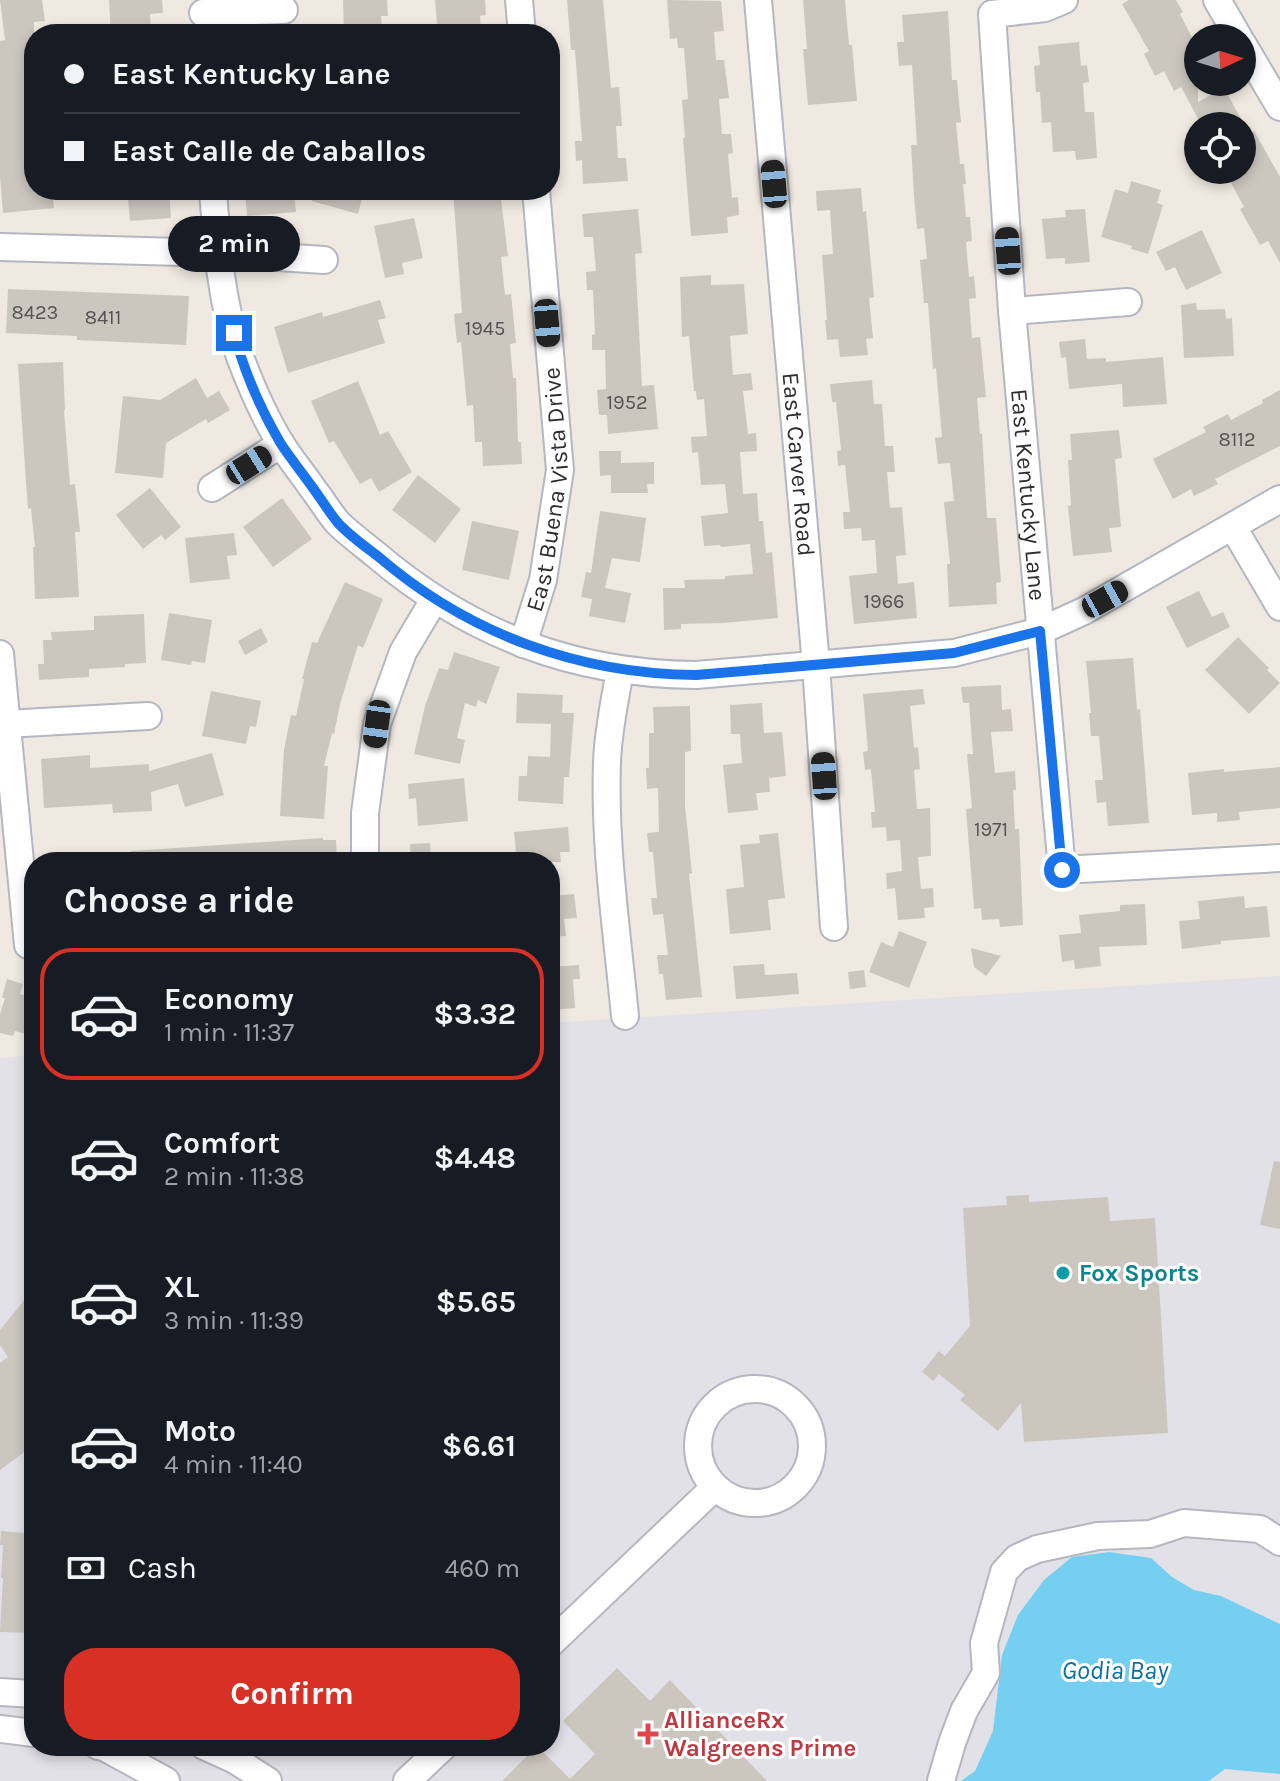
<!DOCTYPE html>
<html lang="en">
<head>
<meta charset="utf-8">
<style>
  body { margin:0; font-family:Karla,sans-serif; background:#20242c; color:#f1f3f6; height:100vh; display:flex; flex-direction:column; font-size:30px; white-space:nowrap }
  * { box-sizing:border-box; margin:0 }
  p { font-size:26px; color:#9ea1a6 }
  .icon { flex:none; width:44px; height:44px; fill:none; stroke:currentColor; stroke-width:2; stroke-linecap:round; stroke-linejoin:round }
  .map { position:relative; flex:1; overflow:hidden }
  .side { position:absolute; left:24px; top:852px; width:536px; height:904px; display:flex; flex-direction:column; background:#171b24; border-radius:32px; box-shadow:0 4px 12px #0003 }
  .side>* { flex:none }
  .hud { position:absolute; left:24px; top:24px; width:536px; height:176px; border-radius:32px; box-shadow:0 4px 12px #0003; display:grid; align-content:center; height:176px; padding:0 40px; background:#171b24 }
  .needle { width:52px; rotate:86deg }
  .buttons { position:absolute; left:1184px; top:24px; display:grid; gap:16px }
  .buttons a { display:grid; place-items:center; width:72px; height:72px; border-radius:50%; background:#171b24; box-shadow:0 4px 12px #0003; font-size:40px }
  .end { position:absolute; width:36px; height:36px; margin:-18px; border:10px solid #1a73e8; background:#fff; box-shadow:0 0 0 4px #fff }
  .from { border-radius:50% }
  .bubble { position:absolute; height:56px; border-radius:28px; background:#171b24; box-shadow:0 4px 12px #0003; font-size:26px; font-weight:700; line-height:56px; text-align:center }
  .car { position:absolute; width:24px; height:48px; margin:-24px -12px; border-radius:10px; box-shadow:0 0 6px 2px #0007; background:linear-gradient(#222 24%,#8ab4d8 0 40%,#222 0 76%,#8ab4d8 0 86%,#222 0) }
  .hud b { display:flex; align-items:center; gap:28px; height:76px; font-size:30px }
  .hud b+b { border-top:2px solid #363941 }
  .hud i { width:20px; height:20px; background:#f1f3f6 }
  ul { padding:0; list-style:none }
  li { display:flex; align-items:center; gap:24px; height:132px; margin:0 16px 12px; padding:0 24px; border:4px solid transparent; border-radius:32px }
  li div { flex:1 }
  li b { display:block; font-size:30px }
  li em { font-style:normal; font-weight:700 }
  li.active { border-color:#d93025 }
  li>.icon { width:72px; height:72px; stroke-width:1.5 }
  h2 { padding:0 40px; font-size:36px; line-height:96px }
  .pay { display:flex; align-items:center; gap:20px; height:88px; padding:0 40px; font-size:30px }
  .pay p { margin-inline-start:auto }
  .button { display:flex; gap:16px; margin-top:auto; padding:16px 40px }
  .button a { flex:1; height:92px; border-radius:32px; background:#d93025; color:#fff; font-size:32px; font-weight:700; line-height:92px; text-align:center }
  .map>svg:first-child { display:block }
  .industrial { fill:#e3e1e8 }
  .water { fill:#75cff0 }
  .building { fill:#cbc7bf }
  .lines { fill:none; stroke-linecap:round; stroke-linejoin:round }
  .minor-casing { stroke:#b4b7c1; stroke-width:30 }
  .minor { stroke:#fff; stroke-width:26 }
  .route { stroke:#1a73e8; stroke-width:10 }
  .culture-dot { fill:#0f9aa8; stroke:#fff; stroke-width:3 }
  .health-dot { fill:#e0444e; stroke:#fff; stroke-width:3 }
  .labels { text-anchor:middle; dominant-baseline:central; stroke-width:6; stroke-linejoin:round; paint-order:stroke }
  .number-label { font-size:20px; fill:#555452 }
  .street-label { font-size:24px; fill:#2e2e2e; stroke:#fff }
  .culture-label { font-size:24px; font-weight:bold; fill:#0d838f; stroke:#fff; text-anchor:start }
  .health-label { font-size:24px; font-weight:bold; fill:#be3a42; stroke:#fff; text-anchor:start }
  .water-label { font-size:26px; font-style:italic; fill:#0d6fa3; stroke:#fff }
</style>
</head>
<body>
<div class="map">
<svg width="1280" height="1781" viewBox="0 0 1280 1781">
  <rect width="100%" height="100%" fill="#efe9e1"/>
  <path class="industrial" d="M 1280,976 L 1280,1781 L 0,1781 L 0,1058 L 34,1055 L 34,1746 L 550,1746 L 550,1023 Z"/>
  <path class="water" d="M 1109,1552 L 1151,1558 L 1172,1577 L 1194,1590 L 1221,1596 L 1280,1624 L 1280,1774 L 1225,1769 L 1209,1781 L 961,1781 L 975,1771 L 993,1731 L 1002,1655 L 1018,1615 L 1044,1580 L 1072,1557 Z"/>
  <path class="building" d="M 0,0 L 42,0 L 45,21 L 34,22 L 34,190 L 52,190 L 54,208 L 3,213 L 0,176 L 0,41 L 5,40 Z
    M 109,0 L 162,0 L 163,13 L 150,14 L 151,34 L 111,34 Z
    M 343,0 L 387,0 L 388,16 L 381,16 L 382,29 L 344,31 Z
    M 435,0 L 485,0 L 486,15 L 480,16 L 481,34 L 438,34 Z
    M 567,0 L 603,0 L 611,88 L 619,87 L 622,126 L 616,126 L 618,158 L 626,158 L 628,181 L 583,184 L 582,160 L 576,161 L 575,141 L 582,141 L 575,50 L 571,50 Z
    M 667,0 L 721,1 L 724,31 L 714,32 L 716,60 L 724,60 L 729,98 L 719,99 L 722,134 L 731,134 L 733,153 L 728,154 L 732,198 L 738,197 L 739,215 L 727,217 L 728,233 L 691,236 L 683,138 L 685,138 L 682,100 L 688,99 L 684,48 L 678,48 L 677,38 L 670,39 Z
    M 803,0 L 845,0 L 849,45 L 852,45 L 857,101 L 808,105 L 803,49 L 807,49 Z
    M 1129,0 L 1176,0 L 1183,12 L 1180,14 L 1198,49 L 1198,102 L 1224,88 L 1245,126 L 1202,126 L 1181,87 L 1174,91 L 1164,71 L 1155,76 L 1144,54 L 1149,51 L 1122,4 Z
    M 948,11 L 952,80 L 957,80 L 961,122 L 956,123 L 960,164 L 964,164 L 966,184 L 963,184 L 966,217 L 970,217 L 972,241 L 966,242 L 969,277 L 974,276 L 976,298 L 969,299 L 972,338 L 980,337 L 986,397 L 977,398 L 980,434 L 982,433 L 987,518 L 996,518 L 1001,582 L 996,583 L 997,604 L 949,607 L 947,564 L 950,564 L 944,502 L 954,501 L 950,463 L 938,464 L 935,438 L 942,437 L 936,368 L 933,369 L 928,303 L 924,303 L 920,260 L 927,259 L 924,228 L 917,229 L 914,196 L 911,145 L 917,145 L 912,65 L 899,66 L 897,42 L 904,42 L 902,15 Z
    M 1079,42 L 1081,66 L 1087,65 L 1089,82 L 1083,83 L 1085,112 L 1094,112 L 1097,158 L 1076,160 L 1075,151 L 1053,152 L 1051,122 L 1042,123 L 1040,92 L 1036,92 L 1034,66 L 1040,65 L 1038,46 Z
    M 1254,131 L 1280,177 L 1280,263 L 1268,241 L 1260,245 L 1240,209 L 1244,207 L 1224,170 L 1242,170 L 1242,138 Z
    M 1131,181 L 1161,190 L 1157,203 L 1163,205 L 1148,254 L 1131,249 L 1132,246 L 1101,237 L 1115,189 L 1128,193 Z
    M 861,188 L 863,212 L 866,211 L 874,297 L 869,298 L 873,338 L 866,339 L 868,355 L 840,357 L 838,339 L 827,340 L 825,320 L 827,320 L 822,255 L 833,254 L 830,210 L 817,211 L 816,191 Z
    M 127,190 L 169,190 L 171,218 L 130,221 Z
    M 245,190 L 284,190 L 284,194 L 294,194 L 296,212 L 247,216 Z
    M 315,190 L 364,190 L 358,214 L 312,201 Z
    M 453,190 L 500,190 L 508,256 L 501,257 L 505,295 L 511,294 L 516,343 L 510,344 L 513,378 L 516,378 L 518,442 L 521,442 L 522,464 L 483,466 L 482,442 L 475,442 L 473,405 L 467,406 L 461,342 L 457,343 L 454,314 L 462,313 Z
    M 638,209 L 642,253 L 635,254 L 642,386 L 654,385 L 658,429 L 608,434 L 607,415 L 599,415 L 597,390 L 606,389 L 605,350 L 592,350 L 592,335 L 595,334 L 593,290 L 587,290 L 586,272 L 596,271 L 593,237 L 584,237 L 582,214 Z
    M 1085,209 L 1090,262 L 1065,264 L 1065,258 L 1046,259 L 1042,219 L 1066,217 L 1065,210 Z
    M 414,218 L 423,258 L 402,263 L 404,274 L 385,278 L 374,226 Z
    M 1202,230 L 1222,273 L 1186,290 L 1175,267 L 1166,271 L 1156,252 Z
    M 711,275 L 711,285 L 744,284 L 748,334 L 730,336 L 733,375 L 751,373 L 753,390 L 743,391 L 748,434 L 756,433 L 757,451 L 740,452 L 743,494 L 757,493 L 759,521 L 763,521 L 766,553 L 772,552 L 778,618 L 723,623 L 681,624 L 681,629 L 664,630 L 663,588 L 685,588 L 684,580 L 725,579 L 725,576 L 753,574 L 750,544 L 721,547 L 720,545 L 704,546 L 701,516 L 728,513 L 725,484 L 701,485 L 698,452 L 692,453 L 691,437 L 707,436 L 704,399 L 697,400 L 696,391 L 694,391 L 689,336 L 682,337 L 680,277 Z
    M 8,289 L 189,296 L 186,345 L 77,340 L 77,336 L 6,333 Z
    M 380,300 L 386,318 L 378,320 L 385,343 L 288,373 L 274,327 L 322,312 L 323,317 Z
    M 1196,303 L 1197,310 L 1225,309 L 1226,319 L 1232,318 L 1234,356 L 1184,358 L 1181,305 Z
    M 1085,339 L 1087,359 L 1106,358 L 1106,362 L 1163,357 L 1167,404 L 1123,407 L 1122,384 L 1069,389 L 1066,357 L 1061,358 L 1059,342 Z
    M 63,362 L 65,410 L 64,410 L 70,485 L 75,484 L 80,532 L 75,532 L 79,597 L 35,599 L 33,547 L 35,547 L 31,508 L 28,509 L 26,482 L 18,364 Z
    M 196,378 L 207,398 L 219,391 L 230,410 L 208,423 L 206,419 L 166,443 L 163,478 L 115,473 L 123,396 L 160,400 Z
    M 872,380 L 874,404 L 882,404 L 885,446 L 893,446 L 895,472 L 887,472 L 890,508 L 902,507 L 906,555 L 896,556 L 898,584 L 914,582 L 917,618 L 854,624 L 849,576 L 877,573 L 875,540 L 862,541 L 861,528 L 844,529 L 843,512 L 850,512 L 845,465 L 838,466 L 837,451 L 841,450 L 836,402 L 832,402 L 830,384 Z
    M 358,381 L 380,435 L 388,431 L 412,472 L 379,492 L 371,478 L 360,484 L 334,441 L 329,443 L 311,401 Z
    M 1280,390 L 1280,446 L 1215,479 L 1218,484 L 1194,496 L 1191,489 L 1173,499 L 1153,459 L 1206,432 L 1203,427 L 1228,414 L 1231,420 L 1263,403 L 1262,400 Z
    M 1119,430 L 1122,458 L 1115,459 L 1121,527 L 1109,528 L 1112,552 L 1073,556 L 1068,506 L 1071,505 L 1068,460 L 1072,460 L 1070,434 Z
    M 599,451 L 621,451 L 621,463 L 654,462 L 654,484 L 647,484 L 648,493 L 611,493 L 611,475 L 600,476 Z
    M 418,475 L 461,509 L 435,543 L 392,510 Z
    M 150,488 L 181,527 L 165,540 L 161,535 L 143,549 L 116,515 Z
    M 282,498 L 312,539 L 273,567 L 243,527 Z
    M 600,511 L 646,518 L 640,562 L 612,558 L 605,588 L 631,593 L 625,623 L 589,616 L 592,599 L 581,597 L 586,572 L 591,573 Z
    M 472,521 L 519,531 L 509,580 L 462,570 Z
    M 234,533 L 237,555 L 227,556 L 230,579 L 190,583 L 185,538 Z
    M 345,582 L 383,599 L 363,648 L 358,645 L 340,704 L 334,734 L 332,733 L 324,766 L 328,766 L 324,819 L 280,816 L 284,750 L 291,715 L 296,716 L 304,679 L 302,679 L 312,642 L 317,643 Z
    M 1199,591 L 1212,617 L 1223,612 L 1230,627 L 1187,648 L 1166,607 Z
    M 169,613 L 212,620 L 205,663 L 192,661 L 191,665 L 161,660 Z
    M 144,614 L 146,663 L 125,664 L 125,667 L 89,669 L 89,677 L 39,680 L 38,664 L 44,664 L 43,640 L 52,640 L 51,632 L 94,630 L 94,616 Z
    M 261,628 L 268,642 L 245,655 L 238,641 Z
    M 1238,637 L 1269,668 L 1267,670 L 1280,683 L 1249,714 L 1205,670 Z
    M 454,652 L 500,667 L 486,704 L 478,700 L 476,707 L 465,703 L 457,738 L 465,740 L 460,764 L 414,754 L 425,706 L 439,668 L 448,670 Z
    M 1133,658 L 1137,710 L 1140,709 L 1149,823 L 1108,826 L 1106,802 L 1097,803 L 1095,780 L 1103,780 L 1099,736 L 1091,736 L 1089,713 L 1091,713 L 1086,661 Z
    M 1001,685 L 1002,710 L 1011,709 L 1013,731 L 991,732 L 995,773 L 1015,771 L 1016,790 L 1013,790 L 1015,829 L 1019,829 L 1023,925 L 1000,927 L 999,919 L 982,920 L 981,908 L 974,909 L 966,809 L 972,808 L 967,754 L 973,754 L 969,703 L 963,703 L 961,687 Z
    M 923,689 L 925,704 L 910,706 L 914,748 L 918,747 L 920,769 L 914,770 L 917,809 L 930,808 L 931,856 L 918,857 L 921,889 L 933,888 L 934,907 L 924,908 L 925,918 L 898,920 L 895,888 L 887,889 L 886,873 L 902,871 L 900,840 L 887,841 L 886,827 L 872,828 L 871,812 L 875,812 L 871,769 L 865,770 L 863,752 L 868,751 L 863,694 Z
    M 211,691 L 261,701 L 256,727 L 250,726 L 246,744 L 202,736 Z
    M 517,693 L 563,695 L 562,713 L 574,713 L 569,777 L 564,777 L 563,804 L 518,801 L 519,776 L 527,776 L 528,756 L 550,757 L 551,724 L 516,723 Z
    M 762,703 L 764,733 L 782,732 L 786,776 L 769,778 L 770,792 L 756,793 L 758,810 L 728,813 L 723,765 L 742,763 L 740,734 L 731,734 L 730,705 Z
    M 690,706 L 691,751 L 685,752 L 685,806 L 692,873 L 689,874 L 702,997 L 666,1000 L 663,974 L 659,974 L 657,955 L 668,955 L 663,914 L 653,915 L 651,898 L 657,898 L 653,852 L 649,852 L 647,833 L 659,832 L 658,788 L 647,789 L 646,768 L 649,768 L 649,733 L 654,733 L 653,707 Z
    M 212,753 L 224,795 L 185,807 L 178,784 L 151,792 L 152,811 L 113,813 L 112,804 L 44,808 L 41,759 L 90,755 L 90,768 L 149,764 L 149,771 Z
    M 1280,767 L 1280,808 L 1239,812 L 1240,820 L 1217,822 L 1217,813 L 1192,815 L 1188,773 L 1224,769 L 1224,772 Z
    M 464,778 L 468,821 L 418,826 L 416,798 L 409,799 L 408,784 Z
    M 568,827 L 570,852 L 560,852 L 561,862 L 517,862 L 514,832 Z
    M 778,833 L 785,898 L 768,900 L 771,930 L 730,934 L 726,889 L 744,887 L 740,845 L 760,843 L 759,835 Z
    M 323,838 L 323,840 L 336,840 L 337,862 L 132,862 L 131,851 Z
    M 430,843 L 431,862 L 411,862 L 410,844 Z
    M 574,894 L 577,918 L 564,919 L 566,936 L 550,937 L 550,908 L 553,907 L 552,896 Z
    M 1244,896 L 1245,908 L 1267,906 L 1270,937 L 1221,941 L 1221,944 L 1182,949 L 1179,921 L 1200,919 L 1198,901 Z
    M 1145,904 L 1147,945 L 1099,947 L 1101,966 L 1075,969 L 1074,960 L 1062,962 L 1059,935 L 1081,933 L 1079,915 L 1120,911 L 1120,905 Z
    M 899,931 L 927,942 L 909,988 L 869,972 L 881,942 L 893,947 Z
    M 971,948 L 1001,956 L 986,976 L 974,967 Z
    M 764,964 L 765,975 L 797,973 L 799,994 L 736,999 L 733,966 Z
    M 579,965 L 580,979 L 573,979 L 575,1008 L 550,1010 L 550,967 Z
    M 864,970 L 866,987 L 850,989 L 848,972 Z
    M 7,979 L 23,984 L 20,994 L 34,998 L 34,1008 L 26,1034 L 15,1031 L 13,1036 L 0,1033 L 0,1014 L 5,998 L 2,998 Z
    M 1274,1161 L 1280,1162 L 1280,1229 L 1260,1225 Z
    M 1029,1195 L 1029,1202 L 1108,1197 L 1110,1221 L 1155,1218 L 1168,1433 L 1024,1442 L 1021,1403 L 998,1431 L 960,1400 L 965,1395 L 939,1374 L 933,1381 L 922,1372 L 939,1351 L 945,1356 L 970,1326 L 963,1208 L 1007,1205 L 1006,1196 Z
    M 34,1288 L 34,1424 L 28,1429 L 34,1437 L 34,1445 L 0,1470 L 0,1363 L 8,1357 L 0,1345 L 0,1330 Z
    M 1,1531 L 34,1534 L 34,1633 L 0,1632 L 3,1578 L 1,1578 L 3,1545 L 0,1545 Z
    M 617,1668 L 650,1701 L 670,1680 L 767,1781 L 502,1781 L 537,1746 L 570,1779 L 595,1754 L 563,1721 Z"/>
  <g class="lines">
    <g class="minor-casing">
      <g id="minor">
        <path d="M 519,0 L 522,34"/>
        <path id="s1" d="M 758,0 L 816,665 L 834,927"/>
        <path id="s2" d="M 1064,0 L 1045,8 L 992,14 L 1012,311 L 1062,870 L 1280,858"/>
        <path d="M 1217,0 L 1239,38"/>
        <path d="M 203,13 L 284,10"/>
        <path d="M 1242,43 L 1280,107"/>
        <path d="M 213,190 C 217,246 221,303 240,357 C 251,386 265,418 281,444 C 291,460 303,474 313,489 C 322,500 329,513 338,523 C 349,534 363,544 375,554 C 469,634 573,674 696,675 L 954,653 L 1040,631 L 1084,611 L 1280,499"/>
        <path d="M 0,247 L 217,253 L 324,260"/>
        <path d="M 1012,311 L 1128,302"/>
        <path d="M 212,488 L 281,444"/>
        <path d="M 1233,527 L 1280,607"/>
        <path id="s3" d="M 523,644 L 543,580 L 560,470 L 536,190"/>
        <path d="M 0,654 L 28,945 L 34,945"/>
        <path d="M 620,670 C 615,700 608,731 607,762 C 604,846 617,932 625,1016"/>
        <path d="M 6,724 L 148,716"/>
        <path d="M 365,862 L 365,813 L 377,724 L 403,652 L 434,600"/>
        <circle cx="755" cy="1446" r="57"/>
        <path d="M 550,1644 L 715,1487"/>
        <path d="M 0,1692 L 34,1694"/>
        <path d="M 0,1729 L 34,1733"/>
        <path d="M 98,1746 L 104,1747 L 166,1781"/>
        <path d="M 204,1746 L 235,1760 L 268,1781"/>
        <path d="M 407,1781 L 444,1746"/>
        <path d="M 941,1781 L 952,1743 L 964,1711 L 986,1673 L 984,1643 L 1004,1572 L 1017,1558 L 1037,1549 L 1098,1536 L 1150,1534 L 1184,1523 L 1260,1529 L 1280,1542"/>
      </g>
    </g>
    <use href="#minor" class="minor"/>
  </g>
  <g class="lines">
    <path class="route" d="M 234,333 C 244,371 261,410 281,444 C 291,459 303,474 313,488 C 321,499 329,512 338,523 C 350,536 366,547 380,558 C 469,634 579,674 696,675 L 954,653 L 1040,631 L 1062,870"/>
  </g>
  <circle class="culture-dot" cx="1063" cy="1273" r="8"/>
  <path class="health-dot" d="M644 1722h8v8h8v8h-8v8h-8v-8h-8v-8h8z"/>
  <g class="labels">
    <g class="number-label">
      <text x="35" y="312">8423</text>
      <text x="103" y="317">8411</text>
      <text x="485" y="328">1945</text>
      <text x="627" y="402">1952</text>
      <text x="1237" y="439">8112</text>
      <text x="884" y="601">1966</text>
      <text x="991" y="829">1971</text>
    </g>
    <g class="street-label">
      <text stroke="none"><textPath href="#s1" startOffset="466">East Carver Road</textPath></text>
      <text stroke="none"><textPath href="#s3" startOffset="158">East Buena Vista Drive</textPath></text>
      <text stroke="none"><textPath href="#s2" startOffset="556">East Kentucky Lane</textPath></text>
    </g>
    <g class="culture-label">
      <text x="1079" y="1273">Fox Sports</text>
    </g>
    <g class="health-label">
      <text x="664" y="1720">AllianceRx<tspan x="664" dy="28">Walgreens Prime</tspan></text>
    </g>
    <g class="water-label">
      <text x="1115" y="1670">Godia Bay</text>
    </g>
  </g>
</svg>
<div class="buttons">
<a><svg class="needle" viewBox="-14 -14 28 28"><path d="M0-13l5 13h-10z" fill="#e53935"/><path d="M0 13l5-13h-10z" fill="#9ea1a6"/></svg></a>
<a><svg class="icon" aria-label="locate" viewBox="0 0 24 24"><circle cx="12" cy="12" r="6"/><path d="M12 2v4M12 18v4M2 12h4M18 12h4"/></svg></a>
</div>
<i class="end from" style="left:1062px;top:870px"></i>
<i class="end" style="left:234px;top:333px"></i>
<div class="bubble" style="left:168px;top:216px;width:132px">2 min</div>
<i class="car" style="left:774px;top:184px;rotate:355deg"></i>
<i class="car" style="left:1008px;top:251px;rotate:356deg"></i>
<i class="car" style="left:547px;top:323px;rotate:175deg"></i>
<i class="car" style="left:249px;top:465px;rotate:58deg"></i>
<i class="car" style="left:1105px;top:599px;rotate:61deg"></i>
<i class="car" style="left:377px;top:724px;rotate:188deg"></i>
<i class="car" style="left:824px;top:776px;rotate:356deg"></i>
<div class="hud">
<b><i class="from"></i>East Kentucky Lane</b>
<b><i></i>East Calle de Caballos</b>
</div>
<section class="side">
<h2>Choose a ride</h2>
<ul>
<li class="active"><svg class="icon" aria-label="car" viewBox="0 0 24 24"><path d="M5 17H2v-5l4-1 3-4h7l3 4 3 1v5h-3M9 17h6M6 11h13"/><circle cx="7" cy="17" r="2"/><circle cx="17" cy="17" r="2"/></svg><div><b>Economy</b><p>1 min · 11:37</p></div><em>$3.32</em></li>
<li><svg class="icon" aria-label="car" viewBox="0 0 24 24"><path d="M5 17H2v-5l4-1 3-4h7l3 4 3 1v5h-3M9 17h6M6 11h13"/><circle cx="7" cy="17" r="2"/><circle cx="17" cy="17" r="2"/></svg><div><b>Comfort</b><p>2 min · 11:38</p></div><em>$4.48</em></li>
<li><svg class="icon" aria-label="car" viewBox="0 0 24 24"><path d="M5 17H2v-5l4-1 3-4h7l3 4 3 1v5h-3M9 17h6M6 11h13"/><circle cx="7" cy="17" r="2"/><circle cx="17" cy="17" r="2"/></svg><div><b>XL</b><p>3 min · 11:39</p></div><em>$5.65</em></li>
<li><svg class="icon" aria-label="car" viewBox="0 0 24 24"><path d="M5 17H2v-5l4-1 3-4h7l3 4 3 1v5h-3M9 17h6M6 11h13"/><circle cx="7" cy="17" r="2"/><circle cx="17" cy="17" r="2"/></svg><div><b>Moto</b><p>4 min · 11:40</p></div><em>$6.61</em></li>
</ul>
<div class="pay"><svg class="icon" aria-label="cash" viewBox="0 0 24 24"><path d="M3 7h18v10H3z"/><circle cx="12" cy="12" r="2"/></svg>Cash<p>460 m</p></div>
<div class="button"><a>Confirm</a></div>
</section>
</div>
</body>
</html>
